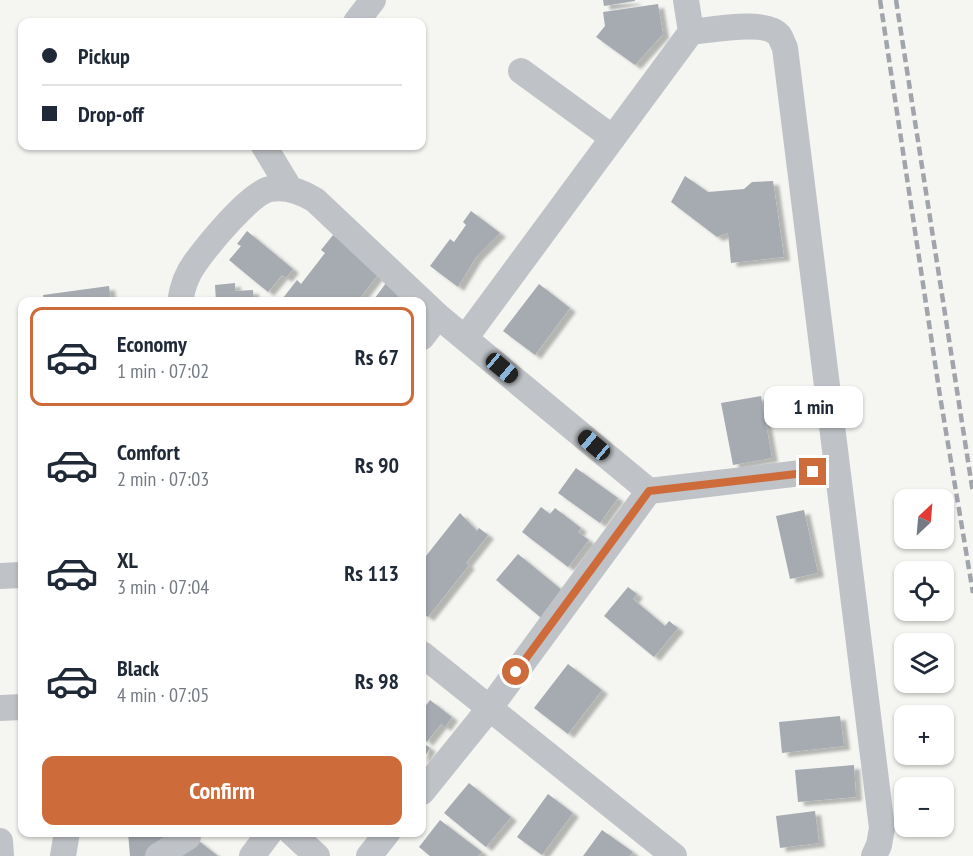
<!DOCTYPE html>
<html lang="en">
<head>
<meta charset="utf-8">
<style>
  body { margin:0; font-family:"PT Sans Narrow",sans-serif; background:#f6f6f7; color:#1f2937; height:100vh; display:flex; flex-direction:column; font-size:22px; white-space:nowrap }
  * { box-sizing:border-box; margin:0 }
  p { font-size:20px; color:#747a83 }
  .icon { flex:none; width:33px; height:33px; fill:none; stroke:currentColor; stroke-width:2; stroke-linecap:round; stroke-linejoin:round }
  .map { position:relative; flex:1; overflow:hidden }
  .drawer { position:absolute; left:18px; top:297px; width:408px; height:540px; display:flex; flex-direction:column; background:#fff; border-radius:12px; box-shadow:0 2px 4px #0004 }
  .drawer>* { flex:none }
  .top-card { position:absolute; left:18px; top:18px; width:408px; height:132px; border-radius:12px; box-shadow:0 2px 4px #0004; display:grid; align-content:center; height:132px; padding:0 24px; background:#fff }
  .needle { width:39px; rotate:26deg }
  .tools { position:absolute; left:894px; top:489px; display:grid; gap:12px }
  .tools a { display:grid; place-items:center; width:60px; height:60px; border-radius:12px; background:#fff; box-shadow:0 2px 4px #0004; font-size:30px }
  .end { position:absolute; width:27px; height:27px; margin:-14px; border:8px solid #ce6b3a; background:#fff; box-shadow:0 0 0 3px #fff }
  .from { border-radius:50% }
  .bubble { position:absolute; height:42px; border-radius:12px; background:#fff; box-shadow:0 2px 4px #0004; font-size:20px; font-weight:700; line-height:42px; text-align:center }
  .car { position:absolute; width:18px; height:36px; margin:-18px -9px; border-radius:8px; box-shadow:0 0 4px 2px #0007; background:linear-gradient(#222 24%,#8ab4d8 0 40%,#222 0 76%,#8ab4d8 0 86%,#222 0) }
  .top-card b { display:flex; align-items:center; gap:21px; height:57px; font-size:22px }
  .top-card b+b { border-top:2px solid #e0e1e3 }
  .top-card i { width:15px; height:15px; background:#1f2937 }
  ul { padding:10px 0 0; list-style:none }
  li { display:flex; align-items:center; gap:18px; height:99px; margin:0 12px 9px; padding:0 12px; border:3px solid transparent; border-radius:12px }
  li div { flex:1 }
  li b { display:block; font-size:22px }
  li em { font-style:normal; font-weight:700 }
  li.on { border-color:#ce6b3a }
  li>.icon { width:54px; height:54px; stroke-width:1.5 }
  .action { display:flex; gap:12px; margin-top:auto; padding:12px 24px }
  .action a { flex:1; height:69px; border-radius:12px; background:#ce6b3a; color:#fff; font-size:24px; font-weight:700; line-height:69px; text-align:center }
  .map>svg:first-child { display:block }
  .building { fill:#a5abb1; filter:url(#shadow) }
  .lines { fill:none; stroke-linecap:round; stroke-linejoin:round }
  .minor { stroke:#bfc2c6; stroke-width:26 }
  .rail { stroke:#a1a5ab; stroke-width:4.5; stroke-dasharray:9 4.5; stroke-linecap:butt }
  .route { stroke:#ce6b3a; stroke-width:8 }
</style>
</head>
<body>
<div class="map">
<svg width="973" height="856" viewBox="0 0 973 856">
  <defs>
    <filter id="shadow"><feDropShadow dx="6" dy="4" stdDeviation="1.5" flood-color="#0004"/></filter>
  </defs>
  <rect width="100%" height="100%" fill="#f5f5f2"/>
  <path class="building" d="M 603,0 L 635,0 L 635,1 L 604,6 Z
    M 658,4 L 663,34 L 635,65 L 596,37 L 605,26 L 603,12 Z
    M 685,176 L 708,192 L 744,189 L 752,182 L 773,181 L 784,257 L 731,263 L 728,233 L 717,237 L 671,202 Z
    M 471,211 L 500,233 L 476,257 L 458,287 L 430,266 L 450,239 L 454,242 L 466,225 L 463,222 Z
    M 247,231 L 293,269 L 286,278 L 282,275 L 268,292 L 229,260 L 241,246 L 237,244 Z
    M 333,235 L 380,272 L 357,302 L 288,302 L 283,298 L 297,280 L 301,284 L 325,253 L 321,250 Z
    M 235,283 L 235,291 L 253,290 L 254,302 L 216,302 L 215,285 Z
    M 386,283 L 410,302 L 372,302 Z
    M 539,284 L 570,308 L 535,355 L 503,331 Z
    M 109,286 L 111,302 L 44,302 L 43,295 Z
    M 761,396 L 772,458 L 733,465 L 721,403 Z
    M 576,468 L 618,498 L 600,523 L 558,493 Z
    M 541,507 L 550,514 L 555,508 L 581,528 L 578,532 L 589,540 L 568,567 L 522,532 Z
    M 804,510 L 818,573 L 790,579 L 776,516 Z
    M 460,513 L 477,531 L 479,528 L 488,535 L 466,563 L 469,565 L 428,617 L 422,613 L 422,561 Z
    M 518,554 L 568,595 L 546,622 L 496,580 Z
    M 628,587 L 637,594 L 633,599 L 665,626 L 669,621 L 678,628 L 654,657 L 604,616 Z
    M 568,664 L 602,690 L 568,734 L 534,708 Z
    M 430,700 L 452,717 L 445,727 L 441,724 L 427,742 L 422,737 L 422,711 Z
    M 840,716 L 844,746 L 782,753 L 779,722 Z
    M 422,742 L 430,748 L 422,761 Z
    M 854,765 L 856,797 L 798,802 L 795,770 Z
    M 469,783 L 511,817 L 486,847 L 444,813 Z
    M 548,794 L 573,813 L 542,855 L 517,837 Z
    M 815,811 L 819,843 L 780,848 L 776,816 Z
    M 440,820 L 482,852 L 478,856 L 430,856 L 419,847 Z
    M 602,830 L 633,852 L 630,856 L 583,856 Z
    M 128,832 L 173,832 L 156,855 L 143,856 L 130,856 Z
    M 195,838 L 218,856 L 182,856 Z"/>
  <g class="lines">
    <path class="minor" d="M 356,22 L 373,0
      M 691,32 C 711,30 765,19 779,35 C 781,38 783,44 785,48 L 882,828 L 879,845 L 874,856
      M 521,71 L 613,138
      M 264,146 L 290,189
      M 180,302 C 182,288 187,274 195,263 C 208,245 250,193 270,189 C 286,186 302,192 315,200 L 438,316 L 649,491 L 836,469
      M 422,337 L 438,316
      M 466,337 L 691,32 L 686,0
      M 0,576 L 22,575
      M 422,654 L 674,856
      M 0,708 L 22,707
      M 422,792 L 489,709 L 649,491
      M 291,832 L 317,856
      M 0,841 L 1,856
      M 63,856 L 67,832
      M 158,856 L 188,837 L 188,832
      M 252,856 L 270,832
      M 369,856 L 388,832"/>
    <path class="rail" d="M 880,0 L 940,396 L 973,593
      M 896,0 L 973,493"/>
  </g>
  <g class="lines">
    <path class="route" d="M 516,672 L 649,491 L 813,472"/>
  </g>
</svg>
<div class="tools">
<a><svg class="needle" viewBox="-14 -14 28 28"><path d="M0-13l5 13h-10z" fill="#e53935"/><path d="M0 13l5-13h-10z" fill="#747a83"/></svg></a>
<a><svg class="icon" aria-label="locate" viewBox="0 0 24 24"><circle cx="12" cy="12" r="6"/><path d="M12 2v4M12 18v4M2 12h4M18 12h4"/></svg></a>
<a><svg class="icon" aria-label="layers" viewBox="0 0 24 24"><path d="M12 4l9 5-9 5-9-5zM3 14l9 5 9-5"/></svg></a>
<a>+</a>
<a>−</a>
</div>
<i class="end from" style="left:516px;top:672px"></i>
<i class="end" style="left:813px;top:472px"></i>
<div class="bubble" style="left:764px;top:386px;width:99px">1 min</div>
<i class="car" style="left:502px;top:368px;rotate:130deg"></i>
<i class="car" style="left:594px;top:445px;rotate:310deg"></i>
<div class="top-card">
<b><i class="from"></i>Pickup</b>
<b><i></i>Drop-off</b>
</div>
<section class="drawer">
<ul>
<li class="on"><svg class="icon" aria-label="car" viewBox="0 0 24 24"><path d="M5 17H2v-5l4-1 3-4h7l3 4 3 1v5h-3M9 17h6M6 11h13"/><circle cx="7" cy="17" r="2"/><circle cx="17" cy="17" r="2"/></svg><div><b>Economy</b><p>1 min · 07:02</p></div><em>Rs 67</em></li>
<li><svg class="icon" aria-label="car" viewBox="0 0 24 24"><path d="M5 17H2v-5l4-1 3-4h7l3 4 3 1v5h-3M9 17h6M6 11h13"/><circle cx="7" cy="17" r="2"/><circle cx="17" cy="17" r="2"/></svg><div><b>Comfort</b><p>2 min · 07:03</p></div><em>Rs 90</em></li>
<li><svg class="icon" aria-label="car" viewBox="0 0 24 24"><path d="M5 17H2v-5l4-1 3-4h7l3 4 3 1v5h-3M9 17h6M6 11h13"/><circle cx="7" cy="17" r="2"/><circle cx="17" cy="17" r="2"/></svg><div><b>XL</b><p>3 min · 07:04</p></div><em>Rs 113</em></li>
<li><svg class="icon" aria-label="car" viewBox="0 0 24 24"><path d="M5 17H2v-5l4-1 3-4h7l3 4 3 1v5h-3M9 17h6M6 11h13"/><circle cx="7" cy="17" r="2"/><circle cx="17" cy="17" r="2"/></svg><div><b>Black</b><p>4 min · 07:05</p></div><em>Rs 98</em></li>
</ul>
<div class="action"><a>Confirm</a></div>
</section>
</div>
</body>
</html>
